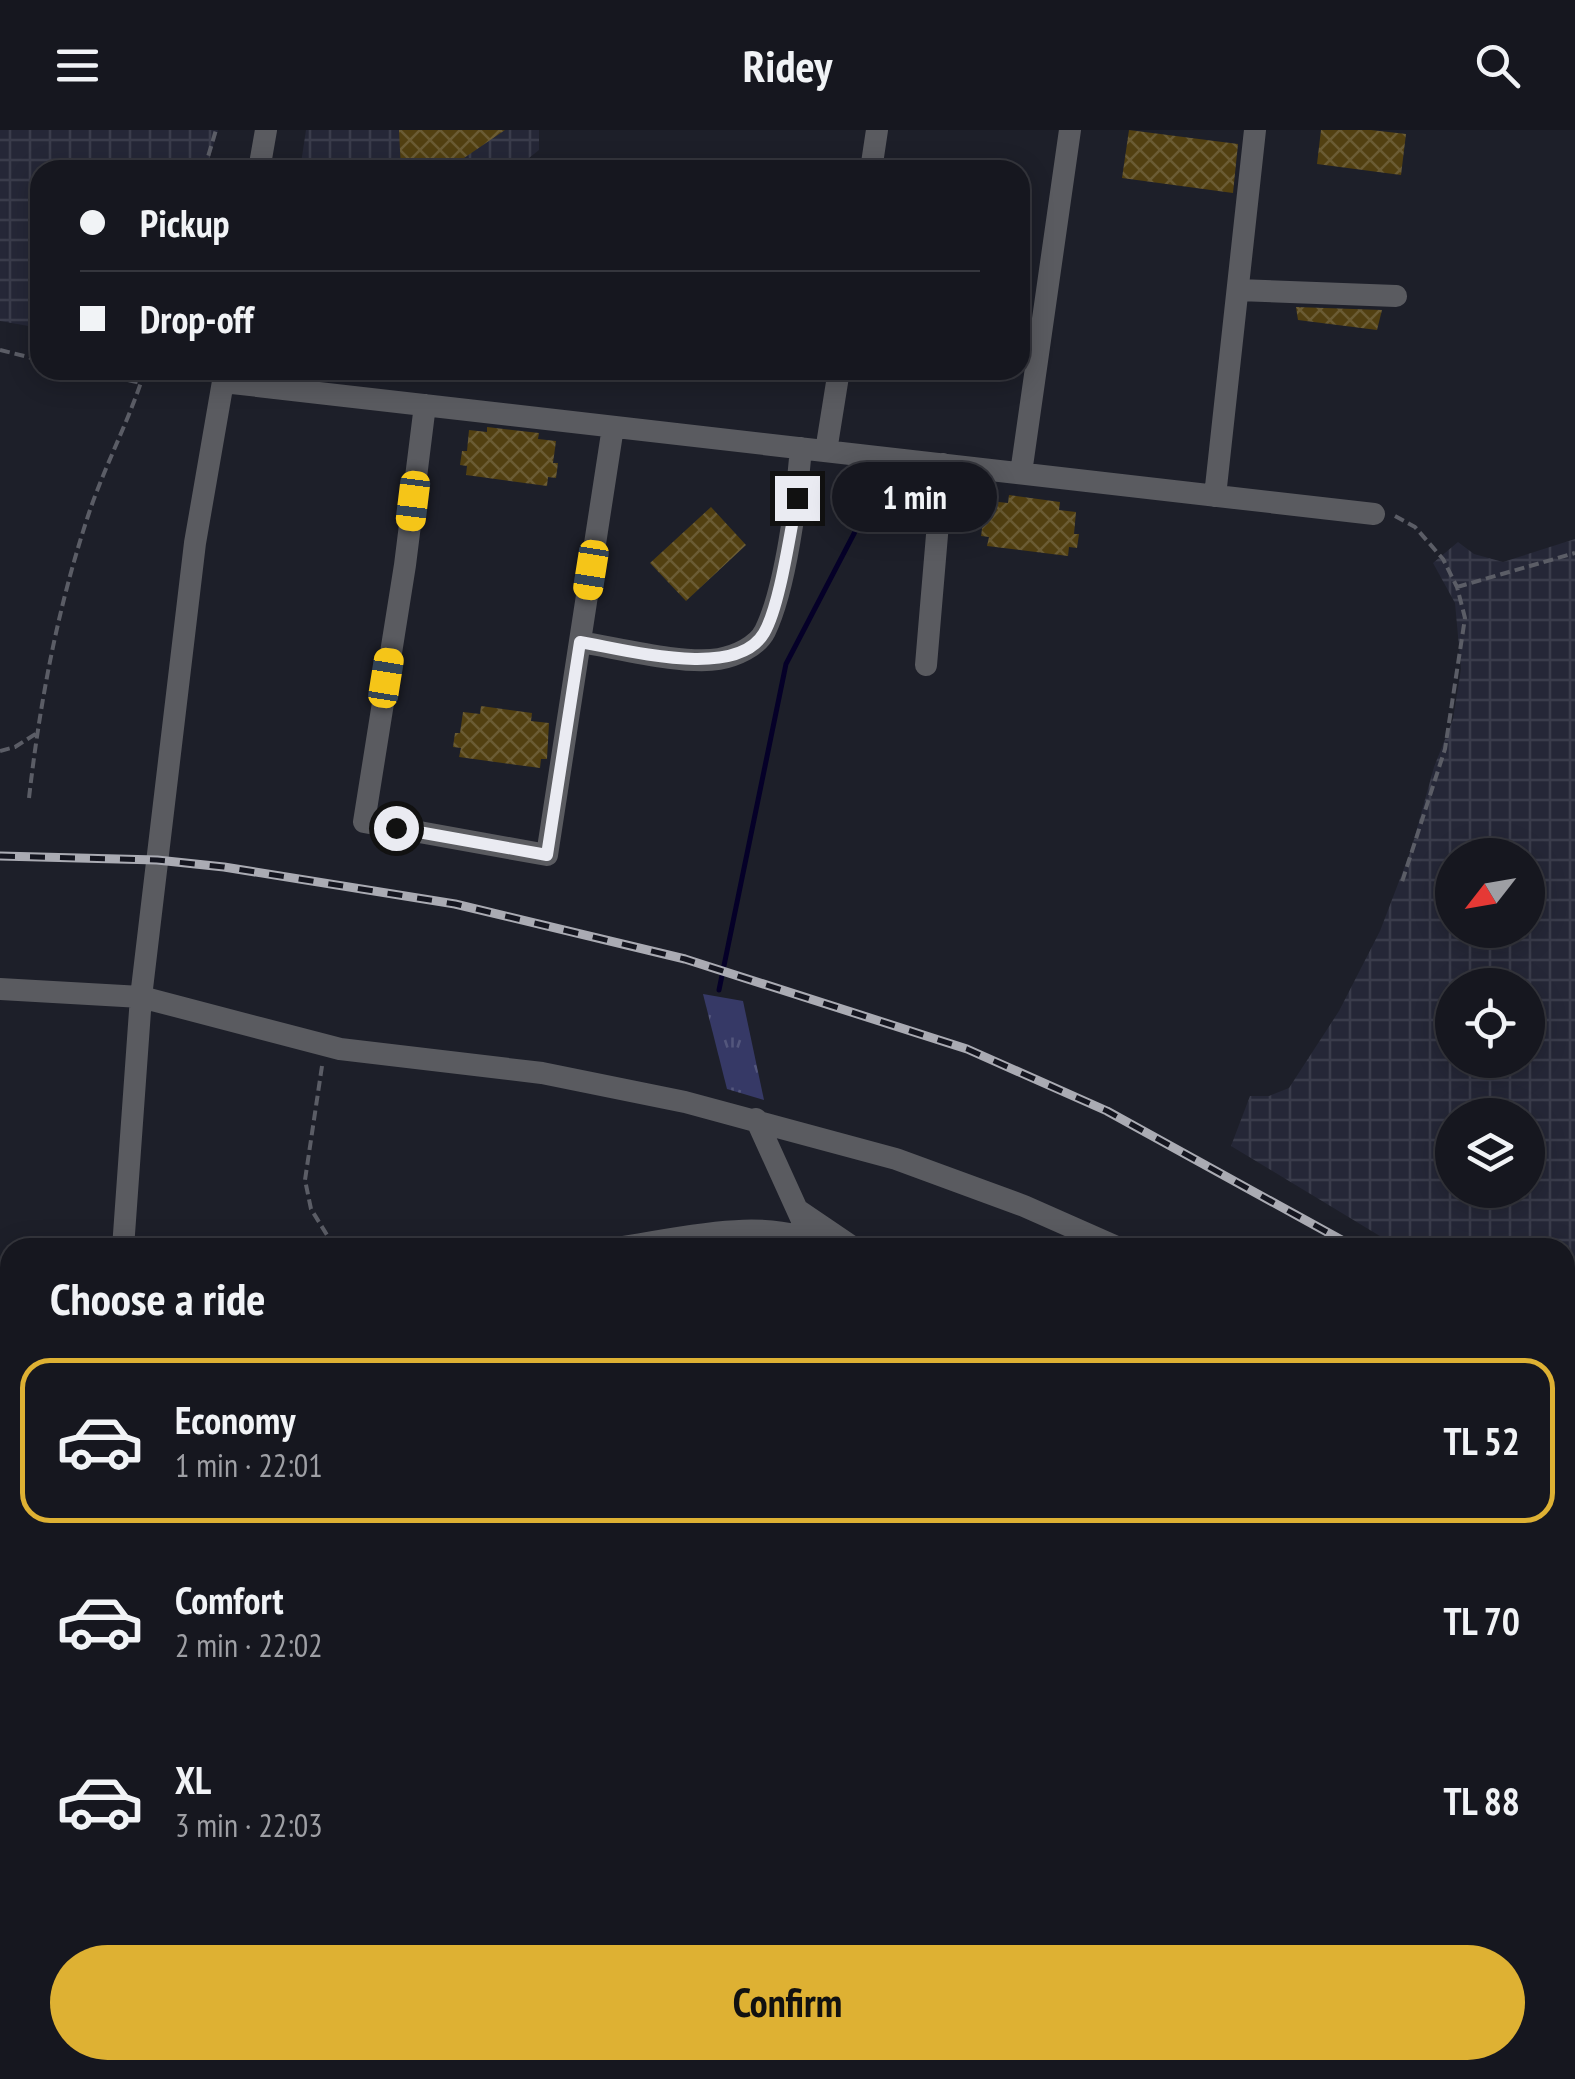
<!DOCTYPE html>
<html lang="en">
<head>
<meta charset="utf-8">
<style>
  body { margin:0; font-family:"PT Sans Narrow",sans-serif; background:#1f2028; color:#f1f3f6; height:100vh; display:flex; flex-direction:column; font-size:38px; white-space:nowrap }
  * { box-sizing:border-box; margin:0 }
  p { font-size:32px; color:#9e9fa4 }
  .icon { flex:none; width:55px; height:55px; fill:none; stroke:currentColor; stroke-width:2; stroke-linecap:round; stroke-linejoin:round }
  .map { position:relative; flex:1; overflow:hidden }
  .sheet { position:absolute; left:0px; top:1108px; width:1575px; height:842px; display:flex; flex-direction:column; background:#16171f; border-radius:30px 30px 0 0; box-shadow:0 5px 25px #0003,0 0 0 2px #35363d }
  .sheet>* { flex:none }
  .top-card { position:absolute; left:30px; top:30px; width:1000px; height:220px; border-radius:30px; box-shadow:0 5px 25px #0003,0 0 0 2px #35363d; display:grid; align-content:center; height:220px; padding:0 50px; background:#16171f }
  .needle { width:65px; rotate:239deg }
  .controls { position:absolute; left:1435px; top:708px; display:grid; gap:20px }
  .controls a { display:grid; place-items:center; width:110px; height:110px; border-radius:50%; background:#16171f; box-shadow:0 5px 25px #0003,0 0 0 2px #35363d; font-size:50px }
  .end { position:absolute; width:45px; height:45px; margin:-22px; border:12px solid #eaebf2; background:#111; box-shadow:0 0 0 5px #111 }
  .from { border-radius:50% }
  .bubble { position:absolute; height:70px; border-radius:35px; background:#16171f; box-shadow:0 5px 25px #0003,0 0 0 2px #35363d; font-size:32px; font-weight:600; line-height:70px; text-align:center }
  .car { position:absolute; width:30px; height:60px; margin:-30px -15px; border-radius:12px; box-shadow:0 0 8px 2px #0007; background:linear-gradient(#f5c518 24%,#345 0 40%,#f5c518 0 76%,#345 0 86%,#f5c518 0) }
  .top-card b { display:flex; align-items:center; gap:35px; height:95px; font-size:38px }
  .top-card b+b { border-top:2px solid #35363d }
  .top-card i { width:25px; height:25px; background:#f1f3f6 }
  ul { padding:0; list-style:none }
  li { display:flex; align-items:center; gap:30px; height:165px; margin:0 20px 15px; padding:0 30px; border:5px solid transparent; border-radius:30px }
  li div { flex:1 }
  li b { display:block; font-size:38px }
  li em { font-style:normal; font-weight:600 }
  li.on { border-color:#deb133 }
  li>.icon { width:90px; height:90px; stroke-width:1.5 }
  h2 { padding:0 50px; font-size:45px; line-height:120px }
  .cta { display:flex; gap:20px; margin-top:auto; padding:20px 50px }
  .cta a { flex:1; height:115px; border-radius:60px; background:#deb133; color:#111; font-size:40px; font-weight:600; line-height:115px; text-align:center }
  header { display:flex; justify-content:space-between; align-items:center; height:130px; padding:0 50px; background:#16171f; font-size:45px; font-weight:600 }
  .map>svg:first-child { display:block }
  .industrial { fill:url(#industrial-grid); fill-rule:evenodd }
  .grass { fill:url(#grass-tufts) }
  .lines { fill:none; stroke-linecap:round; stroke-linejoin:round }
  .stream { stroke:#050028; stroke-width:5 }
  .building { fill:url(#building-cross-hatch) }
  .path { stroke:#5b5d66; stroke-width:4; stroke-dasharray:10 5; stroke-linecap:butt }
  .street { stroke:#5a5b60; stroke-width:22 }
  .rail-casing { stroke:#aaabb3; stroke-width:9 }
  .rail { stroke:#14151f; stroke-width:5; stroke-dasharray:15; stroke-linecap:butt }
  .route { stroke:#eaebf2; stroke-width:12 }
</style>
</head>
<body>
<header><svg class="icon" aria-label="menu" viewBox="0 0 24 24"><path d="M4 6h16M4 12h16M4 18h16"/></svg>Ridey<svg class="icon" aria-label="search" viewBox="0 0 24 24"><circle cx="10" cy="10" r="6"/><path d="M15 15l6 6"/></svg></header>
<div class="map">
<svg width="1575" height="1949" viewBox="0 0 1575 1949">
  <defs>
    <pattern id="industrial-grid" width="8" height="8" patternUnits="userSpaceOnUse" patternTransform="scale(2.5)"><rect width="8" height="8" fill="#252737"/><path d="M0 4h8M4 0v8" fill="none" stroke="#3a3c4b"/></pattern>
    <pattern id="grass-tufts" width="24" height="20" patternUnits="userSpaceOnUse" patternTransform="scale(2.5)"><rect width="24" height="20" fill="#363966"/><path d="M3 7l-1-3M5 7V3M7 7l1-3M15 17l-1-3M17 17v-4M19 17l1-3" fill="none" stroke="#53567c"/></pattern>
    <pattern id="building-cross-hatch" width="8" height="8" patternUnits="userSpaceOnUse" patternTransform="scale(2.5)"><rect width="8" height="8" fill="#524011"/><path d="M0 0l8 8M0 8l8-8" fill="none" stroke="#6b5c34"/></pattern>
  </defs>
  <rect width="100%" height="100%" fill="#1d1f29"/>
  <path class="industrial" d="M 0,0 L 218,0 L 206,40 L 40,40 L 40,198 L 0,191 Z
    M 306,0 L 539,0 L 539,20 L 514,40 L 300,40 Z
    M 1575,409 L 1575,1226 L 1565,1220 L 1565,1118 L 1398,1117 L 1231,1016 L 1250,966 L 1269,966 L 1289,958 L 1339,881 L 1380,801 L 1411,720 L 1434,637 L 1453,589 L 1461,539 L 1455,473 L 1433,433 L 1458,412 L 1474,424 L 1503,432 ZM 1452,725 L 1528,725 L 1528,800 L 1452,800 ZM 1528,855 L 1528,930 L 1452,930 L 1452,855 ZM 1452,985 L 1528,985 L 1528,1060 L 1452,1060 Z"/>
  <path class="grass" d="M 703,864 L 743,871 L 764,970 L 727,959 Z"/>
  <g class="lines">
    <path class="stream" d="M 719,860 L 786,534 L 871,371"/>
  </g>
  <path class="building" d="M 399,0 L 505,0 L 464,28 L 458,40 L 401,40 Z
    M 1129,0 L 1238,14 L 1233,63 L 1122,48 Z
    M 1321,0 L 1371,0 L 1406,4 L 1401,45 L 1317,34 Z
    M 1296,177 L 1382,180 L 1377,200 L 1298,190 Z
    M 487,297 L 539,303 L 538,309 L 556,311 L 553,333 L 558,333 L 556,348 L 548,347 L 547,356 L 466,345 L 467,336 L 460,335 L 462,321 L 467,321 L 469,300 L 487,302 Z
    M 1009,365 L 1060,372 L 1059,380 L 1076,382 L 1074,404 L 1079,404 L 1077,418 L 1069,417 L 1068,426 L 987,416 L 989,407 L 981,406 L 983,392 L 988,392 L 990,371 L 1008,373 Z
    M 711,377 L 746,415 L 686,471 L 650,433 Z
    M 481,576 L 532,583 L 531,591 L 549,593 L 547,629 L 541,629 L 540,638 L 459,627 L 461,618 L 453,617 L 455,603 L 460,603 L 463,582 L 480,584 Z"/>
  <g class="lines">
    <path class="path" d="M 204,40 L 216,0
      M 0,220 L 40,230
      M 84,240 L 141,253
      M 1395,386 L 1415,397 L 1443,429 L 1457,457 L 1465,488 L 1445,619 L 1401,755
      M 1457,457 L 1575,423
      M 0,621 L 15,617 L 37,603
      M 29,668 C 40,571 58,476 89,383 C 105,335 130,289 145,240
      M 322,936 L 305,1050 L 311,1079 L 335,1118
      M 0,1334 L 10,1313
      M 0,1503 L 4,1524
      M 0,1787 L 3,1798 L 10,1804
      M 989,1949 L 989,1940"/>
    <path class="street" d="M 259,40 L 266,0
      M 871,40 L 877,0
      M 1238,160 L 1396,166
      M 223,252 L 1374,384
      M 425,275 L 405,435 L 364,692 L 547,725 L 613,297
      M 826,321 L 839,240
      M 1021,343 L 1070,0
      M 1215,366 L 1255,0
      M 580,512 C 618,518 683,535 719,529 C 735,526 757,517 765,501 C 786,458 797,367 801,318
      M 926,535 L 943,334
      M 0,859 L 141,867 L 340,919 L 542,943 L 685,972 L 896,1029 L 1024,1076 L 1119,1118
      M 756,989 L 810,1108
      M 798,1080 L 854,1118
      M 123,1118 L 141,867 L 195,413 L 225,240
      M 616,1118 C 674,1110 773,1083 824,1118
      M 1565,1352 L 1575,1358
      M 0,1850 L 10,1837
      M 642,1940 L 648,1949
      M 1039,1940 L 1048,1949
      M 1236,1940 L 1238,1949"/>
    <g class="rail-casing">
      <path id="rail" d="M 0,726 L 157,730 L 224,737 L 455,774 L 685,829 L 967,919 L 1107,981 L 1356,1118
        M 1565,1249 L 1575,1255
        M 0,1620 L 10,1627
        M 345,1940 L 354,1949"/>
    </g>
    <use href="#rail" class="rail"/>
  </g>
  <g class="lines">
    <path class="route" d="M 396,698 L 547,725 L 580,512 C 624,519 736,551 764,503 C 780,476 790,402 797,368"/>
  </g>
</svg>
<div class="controls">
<a><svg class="needle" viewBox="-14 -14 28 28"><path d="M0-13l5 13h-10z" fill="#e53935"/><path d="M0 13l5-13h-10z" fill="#9e9fa4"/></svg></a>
<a><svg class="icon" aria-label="locate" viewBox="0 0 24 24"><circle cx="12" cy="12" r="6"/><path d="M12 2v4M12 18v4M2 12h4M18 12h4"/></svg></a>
<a><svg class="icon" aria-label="layers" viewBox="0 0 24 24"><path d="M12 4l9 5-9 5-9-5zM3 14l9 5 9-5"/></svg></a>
</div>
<i class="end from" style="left:396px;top:698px"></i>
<i class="end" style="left:797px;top:368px"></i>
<div class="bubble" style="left:832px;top:332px;width:165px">1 min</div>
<i class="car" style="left:413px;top:371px;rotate:187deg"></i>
<i class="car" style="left:591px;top:440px;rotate:189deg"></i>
<i class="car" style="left:386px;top:548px;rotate:9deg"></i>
<div class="top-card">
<b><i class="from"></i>Pickup</b>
<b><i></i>Drop-off</b>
</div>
<section class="sheet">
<h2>Choose a ride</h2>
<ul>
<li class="on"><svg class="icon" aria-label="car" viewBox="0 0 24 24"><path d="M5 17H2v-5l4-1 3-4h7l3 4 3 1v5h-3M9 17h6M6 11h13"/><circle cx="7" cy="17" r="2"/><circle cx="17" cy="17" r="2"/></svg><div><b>Economy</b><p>1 min · 22:01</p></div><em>TL 52</em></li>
<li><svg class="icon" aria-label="car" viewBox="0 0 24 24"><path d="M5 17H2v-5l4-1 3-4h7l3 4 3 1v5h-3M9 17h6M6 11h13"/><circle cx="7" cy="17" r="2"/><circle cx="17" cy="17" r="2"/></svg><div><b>Comfort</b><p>2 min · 22:02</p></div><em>TL 70</em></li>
<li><svg class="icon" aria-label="car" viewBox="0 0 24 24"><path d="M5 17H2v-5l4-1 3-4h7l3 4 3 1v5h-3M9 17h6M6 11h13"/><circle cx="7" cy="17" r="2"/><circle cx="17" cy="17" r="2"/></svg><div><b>XL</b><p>3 min · 22:03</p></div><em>TL 88</em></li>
</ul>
<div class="cta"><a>Confirm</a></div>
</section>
</div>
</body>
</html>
